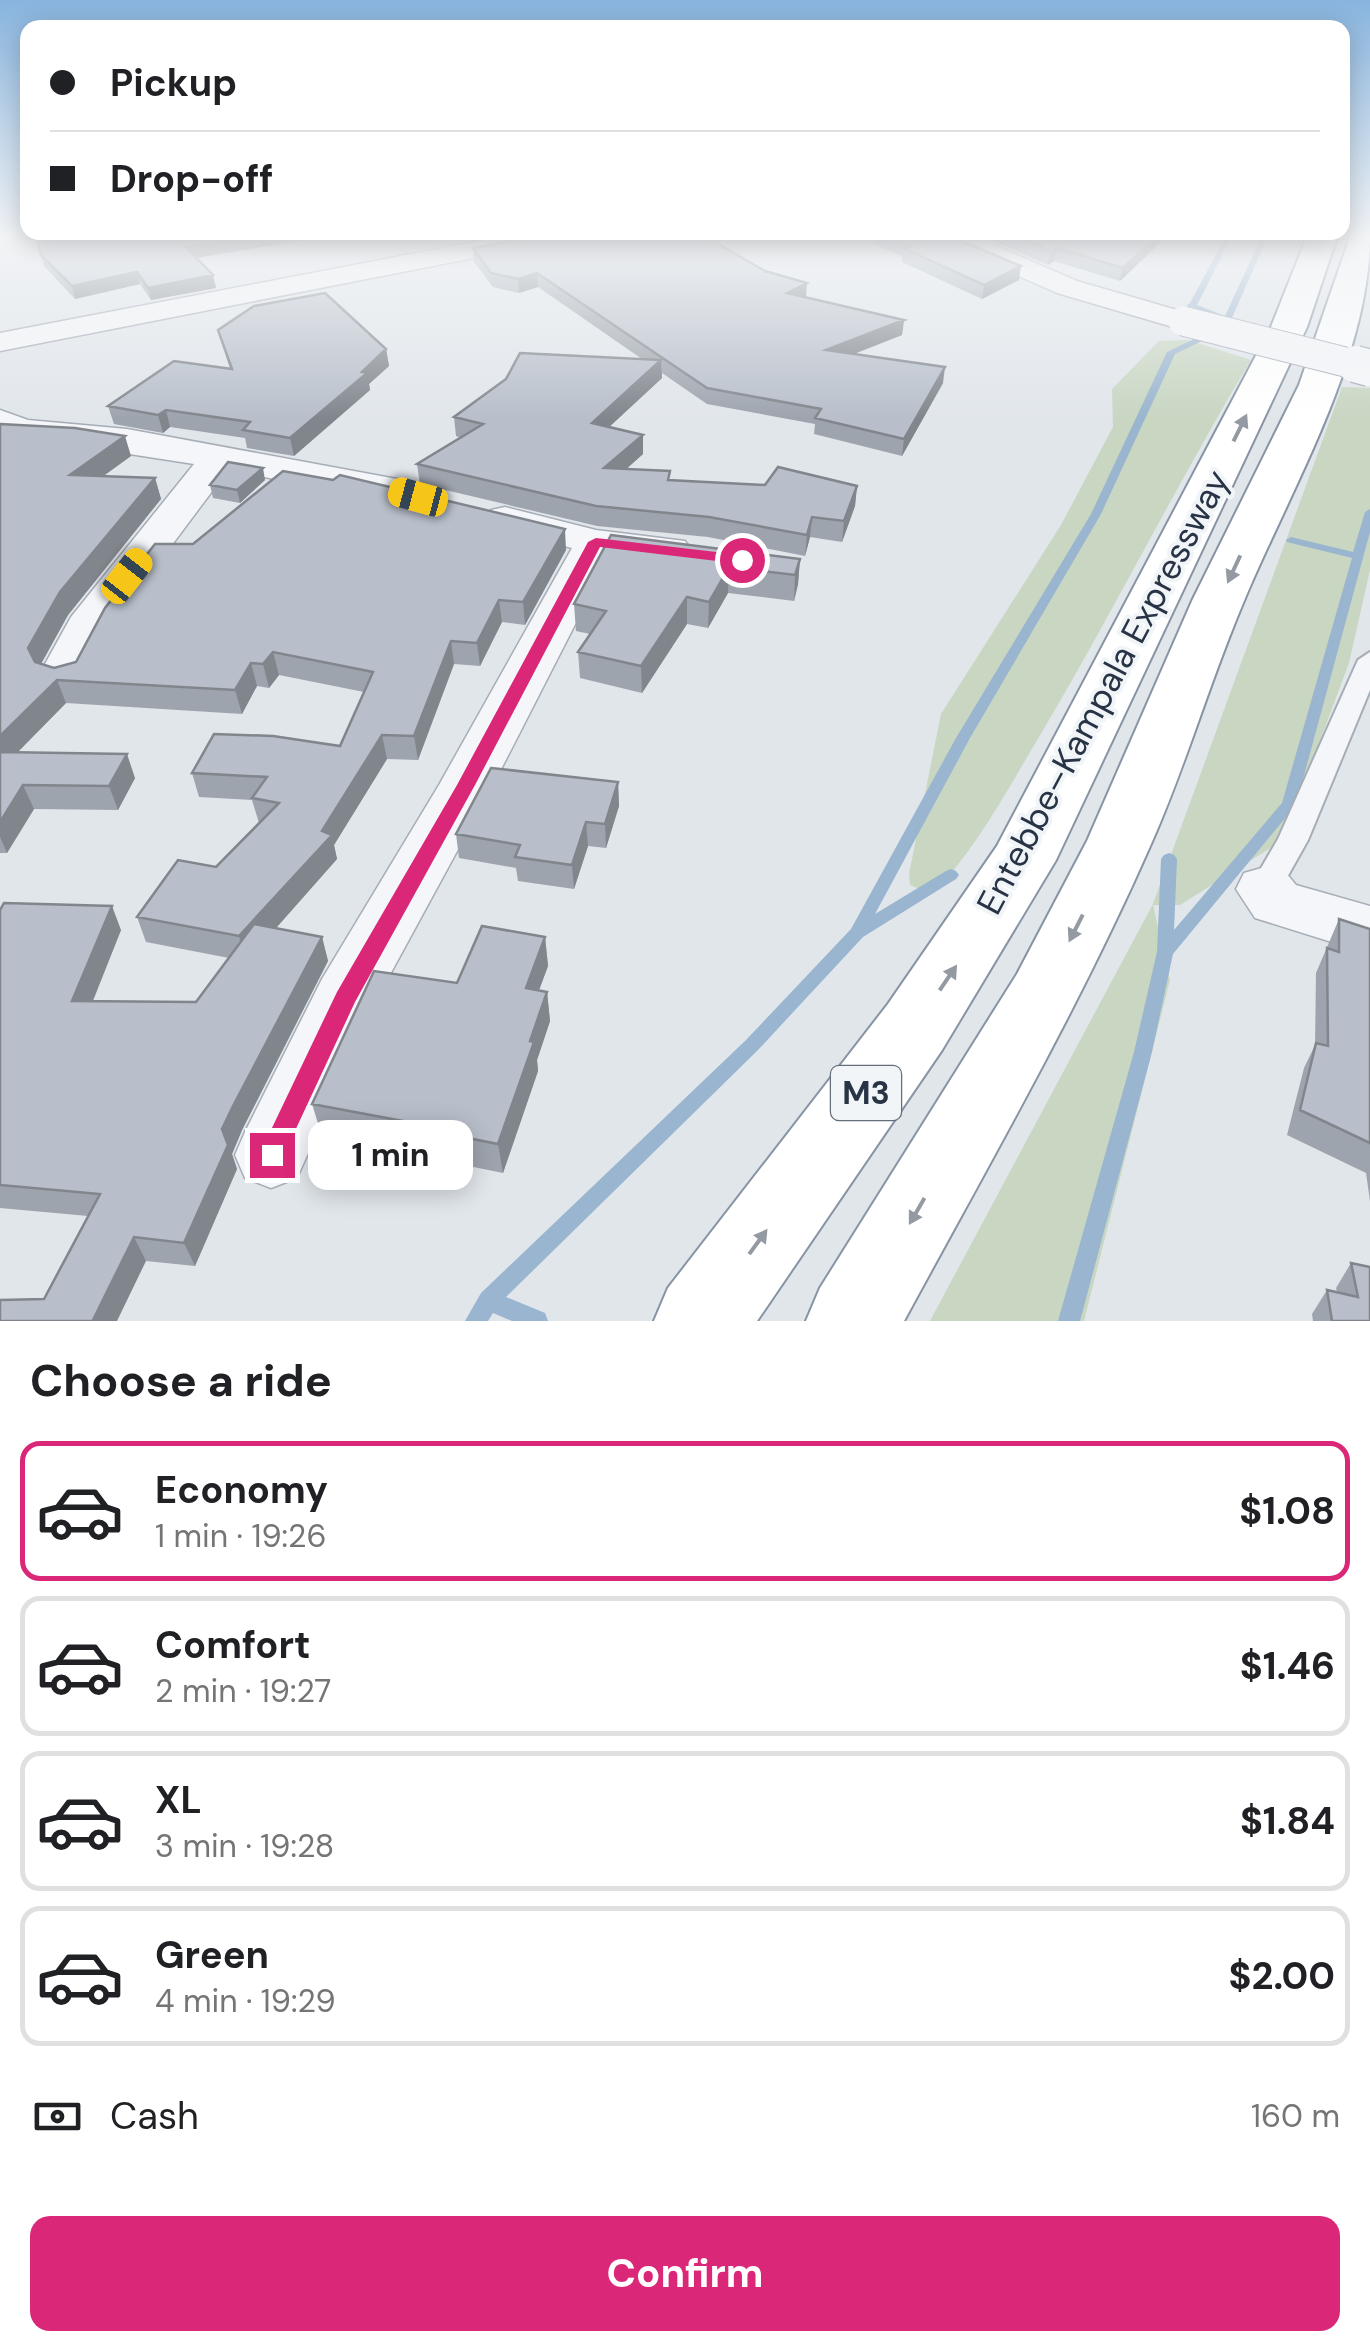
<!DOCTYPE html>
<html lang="en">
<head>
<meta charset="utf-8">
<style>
  body { margin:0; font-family:"DM Sans",sans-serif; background:#f6f6f6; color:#202124; height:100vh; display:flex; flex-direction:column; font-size:38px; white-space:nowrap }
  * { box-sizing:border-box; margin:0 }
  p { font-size:32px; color:#757577 }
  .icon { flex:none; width:55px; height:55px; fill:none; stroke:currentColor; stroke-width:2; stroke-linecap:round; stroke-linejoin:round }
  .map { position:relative; height:1321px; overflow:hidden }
  .panel { display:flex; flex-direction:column; background:#fff; flex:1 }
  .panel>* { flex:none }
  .hud { position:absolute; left:20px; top:20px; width:1330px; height:220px; border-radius:20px; box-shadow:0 5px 25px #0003; display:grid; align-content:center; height:220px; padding:0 30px; background:#fff }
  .end { position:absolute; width:45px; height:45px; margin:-22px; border:12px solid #db2777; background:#fff; box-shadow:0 0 0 5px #fff }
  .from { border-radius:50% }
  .bubble { position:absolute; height:70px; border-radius:20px; background:#fff; box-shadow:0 5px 25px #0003; font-size:32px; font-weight:700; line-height:70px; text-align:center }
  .car { position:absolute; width:30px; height:60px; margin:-30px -15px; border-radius:12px; box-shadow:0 0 8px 2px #0007; background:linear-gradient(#f5c518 24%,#345 0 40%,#f5c518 0 76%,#345 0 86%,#f5c518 0) }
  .hud b { display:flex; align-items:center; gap:35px; height:95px; font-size:38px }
  .hud b+b { border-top:2px solid #e0e0e0 }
  .hud i { width:25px; height:25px; background:#202124 }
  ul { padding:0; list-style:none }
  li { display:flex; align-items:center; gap:30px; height:140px; margin:0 20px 15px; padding:0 10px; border:5px solid #e0e0e0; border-radius:20px }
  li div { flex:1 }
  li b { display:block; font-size:38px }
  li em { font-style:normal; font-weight:700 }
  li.on { border-color:#db2777 }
  li>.icon { width:90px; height:90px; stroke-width:1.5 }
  h2 { padding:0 30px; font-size:45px; line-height:120px }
  .pay { display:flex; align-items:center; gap:25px; height:110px; padding:0 30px; font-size:38px }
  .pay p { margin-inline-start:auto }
  .button { display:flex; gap:20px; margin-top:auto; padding:20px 30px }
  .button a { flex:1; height:115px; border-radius:20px; background:#db2777; color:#fff; font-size:40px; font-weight:700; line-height:115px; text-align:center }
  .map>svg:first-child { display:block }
  .green { fill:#c8d6c2 }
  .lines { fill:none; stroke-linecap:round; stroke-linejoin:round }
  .stream { fill:#99b5cf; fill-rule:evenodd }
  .service-casing { stroke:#a6adb6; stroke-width:4 }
  .minor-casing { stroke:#a6adb6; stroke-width:3 }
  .motorway-casing { stroke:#8794a4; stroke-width:4 }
  .service { fill:#f5f6f9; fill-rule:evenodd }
  .minor { fill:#f5f6f9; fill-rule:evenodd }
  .motorway { fill:#fff; fill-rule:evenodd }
  .minor-bridge-far1-casing { stroke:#a6adb6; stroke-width:31; stroke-linecap:butt }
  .minor-bridge-casing { stroke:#a6adb6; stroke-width:39; stroke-linecap:butt }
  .minor-bridge-far1 { stroke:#f5f6f9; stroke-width:29 }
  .minor-bridge { stroke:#f5f6f9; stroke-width:36 }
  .wall { fill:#9ea4ae }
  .shaded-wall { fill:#81868d }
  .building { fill:#b8bfca; stroke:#81868d; stroke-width:2.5 }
  .oneway { fill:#949aa2 }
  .route { fill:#db2777 }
  .labels { text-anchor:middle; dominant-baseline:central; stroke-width:8; stroke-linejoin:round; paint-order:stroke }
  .shield { fill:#f1f5f8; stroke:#646e7b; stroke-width:2.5 }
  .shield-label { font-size:32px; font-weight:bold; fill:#283445 }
  .street-label { font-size:35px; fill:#283445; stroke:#f1f5f8 }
</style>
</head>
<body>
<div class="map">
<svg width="1370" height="1321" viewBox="0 0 1370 1321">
  <rect width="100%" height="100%" fill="#e1e6eb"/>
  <path class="green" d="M 1188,340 L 1251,360 C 1177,483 1113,613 1039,737 C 1006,792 977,848 932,894 L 910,885 L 909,874 L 941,714 L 1061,525 L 1113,427 L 1112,389 L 1159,341 Z
    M 1342,387 L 1370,388 L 1370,570 L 1349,663 L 1283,840 L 1180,905 L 1153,905 L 1170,980 L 1084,1321 L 930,1321 L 1153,904 Z"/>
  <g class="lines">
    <path class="stream" d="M 1227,234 L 1233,234 L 1197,305 L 1225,316 L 1263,234 L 1269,234 L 1227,329 L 1175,354 L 1101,514 L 970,738 L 875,914 L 946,871 L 951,869 L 956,871 L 959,875 L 956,879 L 863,937 L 758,1050 L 506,1297 L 545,1313 L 548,1321 L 512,1321 L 493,1313 L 488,1321 L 465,1321 L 481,1293 L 746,1040 L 851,929 L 956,738 L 1091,514 L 1167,352 L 1221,326 L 1223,321 L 1195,309 L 1192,315 L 1185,313 L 1188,307 L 1187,305 L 1190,303 Z
      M 1370,509 L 1370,532 L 1296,805 L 1173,954 L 1152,1052 L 1080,1321 L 1058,1321 L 1134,1052 L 1157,952 L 1161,859 L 1164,855 L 1169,853 L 1174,855 L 1177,859 L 1174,930 L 1282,803 L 1352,558 L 1287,542 L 1286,540 L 1291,537 L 1353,552 L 1365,512 Z"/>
    <g class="service-casing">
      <path id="service" d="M 1370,652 L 1370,690 L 1308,840 L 1276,897 L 1265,901 L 1254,897 L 1249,889 L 1278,839 L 1358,660 Z"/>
    </g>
    <g class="minor-casing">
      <path id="minor" d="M 515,234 L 568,234 L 555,242 L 0,351 L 0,333 Z
        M 933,234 L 968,234 L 1077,281 L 1194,315 L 1198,321 L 1194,327 L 1183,330 L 1057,293 L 937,240 Z
        M 0,410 L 28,420 L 127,429 L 397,479 L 411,483 L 416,491 L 411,499 L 397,503 L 228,470 L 109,629 L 81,683 L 64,688 L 47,683 L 40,673 L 71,617 L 194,464 L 0,434 Z
        M 505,507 L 596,530 L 685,541 L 691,550 L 685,559 L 670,563 L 610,556 L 493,785 L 374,1004 L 297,1178 L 271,1188 L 245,1178 L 235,1155 L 245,1132 L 322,979 L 439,785 L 572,548 L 491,528 L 485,519 L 491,510 Z
        M 1265,867 L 1286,873 L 1296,885 L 1370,906 L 1370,954 L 1255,918 L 1236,889 L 1244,873 Z"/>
    </g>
    <g class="motorway-casing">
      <path id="motorway" d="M 1308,234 L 1338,234 L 1307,327 L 1056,860 L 942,1050 L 757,1321 L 654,1321 L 668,1288 L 888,1004 L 997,846 L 1271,327 Z
        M 1351,234 L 1370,234 C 1370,356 1293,485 1246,596 C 1211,677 1187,763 1151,844 C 1079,1008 989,1164 904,1321 L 806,1321 L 820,1288 L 1017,974 L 1087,841 L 1192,601 L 1299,385 Z"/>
    </g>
    <use href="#service" class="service"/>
    <use href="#minor" class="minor"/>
    <use href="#motorway" class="motorway"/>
    <g class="minor-bridge-far1-casing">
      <path id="minor-bridge-far1" d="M 1183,321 L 1365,367"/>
    </g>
    <g class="minor-bridge-casing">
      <path id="minor-bridge" d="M 1355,364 L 1370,368"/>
    </g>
    <use href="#minor-bridge-far1" class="minor-bridge-far1"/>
    <use href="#minor-bridge" class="minor-bridge"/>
  </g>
  <path class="wall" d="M 548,234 L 747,234 L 716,242 L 806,297 L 904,320 L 902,335 L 854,354 L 943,383 L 902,456 L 814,434 L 815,424 L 707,404 L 662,373 L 662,378 L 609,427 L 643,454 L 626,469 L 670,480 L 765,485 L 857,486 L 855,506 L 842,542 L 810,537 L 805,556 L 708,537 L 597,526 L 420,484 L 417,464 L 461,438 L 456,436 L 454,417 L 642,359 L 538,287 L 519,293 L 493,287 L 474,262 L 473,248 Z
    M 849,234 L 945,234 L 1019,280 L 982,299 L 902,262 L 902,256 Z
    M 977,234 L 1169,234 L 1120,281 L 1054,261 L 1048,265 Z
    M 303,240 L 196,258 L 213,275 L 216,288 L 151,300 L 140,284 L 75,299 L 44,266 L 41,255 Z
    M 218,330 L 386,349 L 389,366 L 369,384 L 370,390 L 294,456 L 247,448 L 245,438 L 170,427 L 163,433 L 114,424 L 108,406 L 230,369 Z
    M 0,424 L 131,456 L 103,476 L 155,478 L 161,499 L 68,615 L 41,664 L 54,668 L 566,550 L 525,625 L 502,622 L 480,666 L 454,664 L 418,760 L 387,759 L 334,845 L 337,859 L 276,928 L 322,937 L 328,961 L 242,1130 L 232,1154 L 237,1169 L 195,1266 L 146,1261 L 44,1299 L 88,1216 L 0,1208 L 0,910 L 121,930 L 93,1001 L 196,1002 L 229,958 L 146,942 L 137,917 L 216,867 L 259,823 L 252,800 L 199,797 L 192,773 L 340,746 L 364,692 L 279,675 L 269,688 L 257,686 L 242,714 L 66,703 L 18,752 L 135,778 L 118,810 L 34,809 L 7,853 L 0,853 Z
    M 265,480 L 240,503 L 213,498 L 210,485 Z
    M 611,535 L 800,559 L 798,584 L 794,601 L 728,593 L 708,628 L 687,624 L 642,693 L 580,678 L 578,652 L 590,634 L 576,631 L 574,604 Z
    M 618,782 L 619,806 L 606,848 L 588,846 L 574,889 L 518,881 L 516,868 L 459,858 L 456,834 Z
    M 1339,919 L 1370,929 L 1370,1201 L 1366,1173 L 1287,1135 L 1304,1068 L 1315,1045 L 1316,973 Z
    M 545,937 L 548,966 L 539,990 L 547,992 L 550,1021 L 537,1060 L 538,1071 L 503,1173 L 444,1161 L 443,1157 L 321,1133 L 312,1104 L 457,983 Z
    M 1351,1263 L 1370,1321 L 1313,1321 L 1312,1314 L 1327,1290 L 1337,1292 L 1336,1288 Z"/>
  <path class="shaded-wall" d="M 267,234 L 302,234 L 303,240 L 189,259 L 186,247 Z
    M 459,234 L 496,234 L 459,241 Z
    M 700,234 L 747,234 L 700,246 Z
    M 1160,234 L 1169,234 L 1120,281 L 1123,268 Z
    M 1057,248 L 1054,261 L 1048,265 L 1051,251 Z
    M 1021,266 L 1019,280 L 982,299 L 984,285 Z
    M 137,272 L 140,284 L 75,299 L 72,286 Z
    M 537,273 L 538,287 L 519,293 L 518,279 Z
    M 213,275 L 216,288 L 151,300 L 148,288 Z
    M 807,283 L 806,297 L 787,293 Z
    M 904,320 L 902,335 L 825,365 L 826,350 Z
    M 386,349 L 389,366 L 369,384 L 370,390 L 294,456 L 290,438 Z
    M 661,360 L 662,378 L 593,442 L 592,423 Z
    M 945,367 L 943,383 L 902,456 L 904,439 Z
    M 166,410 L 170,427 L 163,433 L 158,415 Z
    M 643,435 L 643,454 L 605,488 L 604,468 Z
    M 125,436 L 131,456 L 76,496 L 70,475 Z
    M 263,468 L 265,480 L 240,503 L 237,490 Z
    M 155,478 L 161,499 L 68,615 L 37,671 L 28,648 L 60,592 Z
    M 857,486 L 855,506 L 842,542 L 844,521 Z
    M 812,517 L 810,537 L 805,556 L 807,535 Z
    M 565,529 L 566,550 L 525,625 L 523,602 Z
    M 800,559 L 798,584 L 794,601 L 795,575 Z
    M 729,567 L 728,593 L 708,628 L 709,602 Z
    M 687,597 L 687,624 L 642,693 L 641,666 Z
    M 499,600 L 502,622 L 480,666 L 477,643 Z
    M 451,641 L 454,664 L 418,760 L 414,736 Z
    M 273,652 L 279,675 L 269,688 L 263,664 Z
    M 251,663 L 257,686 L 242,714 L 235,690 Z
    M 57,680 L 66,703 L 0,770 L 0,736 Z
    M 382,735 L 387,759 L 334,845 L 337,859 L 247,961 L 239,936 L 322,831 Z
    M 127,754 L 135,778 L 118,810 L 109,786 Z
    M 618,782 L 619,806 L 606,848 L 605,824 Z
    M 23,785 L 34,809 L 7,853 L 0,837 L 0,822 Z
    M 586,822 L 588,846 L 574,889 L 572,865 Z
    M 112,906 L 121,930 L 83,1025 L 72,1001 Z
    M 322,937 L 328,961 L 242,1130 L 232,1154 L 237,1169 L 195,1266 L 184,1243 L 222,1129 L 233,1106 Z
    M 545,937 L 548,966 L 529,1017 L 526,988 Z
    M 547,992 L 550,1021 L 537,1060 L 538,1071 L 503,1173 L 498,1144 L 530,1041 Z
    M 134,1237 L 146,1261 L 117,1321 L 94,1321 L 93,1320 Z"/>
  <path class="building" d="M 36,234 L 267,234 L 186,247 L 213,275 L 148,288 L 137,272 L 72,286 L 41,255 Z
    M 548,234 L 701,234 L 765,271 L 807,283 L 787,293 L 904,320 L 826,350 L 945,367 L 904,439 L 815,418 L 821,409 L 707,388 L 537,273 L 518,279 L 491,273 L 473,248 Z
    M 882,234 L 945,234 L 1021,266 L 984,285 L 903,248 L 913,247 Z
    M 1010,234 L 1160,234 L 1123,268 L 1057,248 L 1051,251 Z
    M 325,293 L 386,349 L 362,372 L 367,373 L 290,438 L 243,430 L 250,422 L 166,410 L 158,415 L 108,406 L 174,361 L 232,369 L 218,330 L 254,306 Z
    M 520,353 L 661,360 L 592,423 L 643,435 L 604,468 L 670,471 L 668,480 L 765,485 L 778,467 L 857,486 L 844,521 L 812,517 L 807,535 L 709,517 L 596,506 L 417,464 L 483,424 L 454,417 L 506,379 Z
    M 0,424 L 75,428 L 125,436 L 70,475 L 155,478 L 60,592 L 28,648 L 35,662 L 54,668 L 76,662 L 105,608 L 155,544 L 193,544 L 283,471 L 333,480 L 340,475 L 565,529 L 523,602 L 499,600 L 477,643 L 451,641 L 414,736 L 382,735 L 322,831 L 332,835 L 239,936 L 137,917 L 178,860 L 216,867 L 279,803 L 252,798 L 267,777 L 192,773 L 214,734 L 273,736 L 340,746 L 373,672 L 273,652 L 263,664 L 251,663 L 235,690 L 57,680 L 0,736 Z
    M 228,462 L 263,468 L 237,490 L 210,485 Z
    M 611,535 L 800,559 L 795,575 L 729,567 L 709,602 L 687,597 L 641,666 L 578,652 L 606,611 L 574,604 Z
    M 0,752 L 127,754 L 109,786 L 23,785 L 0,822 Z
    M 491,768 L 618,782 L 605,824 L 586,822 L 572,865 L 515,857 L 520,845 L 456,834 Z
    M 4,903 L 112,906 L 72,1001 L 196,1002 L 254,924 L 322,937 L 233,1106 L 222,1129 L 228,1145 L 184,1243 L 134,1237 L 93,1320 L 100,1321 L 0,1321 L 0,1300 L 44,1299 L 100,1194 L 0,1185 L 0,910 Z
    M 1339,919 L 1370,929 L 1370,1143 L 1300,1110 L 1316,1043 L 1328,1046 L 1327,948 L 1339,952 Z
    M 482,926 L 545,937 L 526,988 L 547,992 L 530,1041 L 534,1042 L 498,1144 L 438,1132 L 440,1128 L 312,1104 L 374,971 L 457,983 Z
    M 1351,1263 L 1370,1267 L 1370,1321 L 1332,1321 L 1327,1290 L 1358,1297 Z"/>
  <defs><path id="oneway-solid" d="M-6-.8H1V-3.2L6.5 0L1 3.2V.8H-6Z" transform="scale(2.5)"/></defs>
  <g class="oneway">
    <use href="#oneway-solid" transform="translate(1240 428) rotate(-64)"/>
    <use href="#oneway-solid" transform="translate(1234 569) rotate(115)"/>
    <use href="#oneway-solid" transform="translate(1076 928) rotate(117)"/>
    <use href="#oneway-solid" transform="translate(948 978) rotate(-56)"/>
    <use href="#oneway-solid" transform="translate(917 1211) rotate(120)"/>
    <use href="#oneway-solid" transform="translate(758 1242) rotate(-54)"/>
  </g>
  <linearGradient id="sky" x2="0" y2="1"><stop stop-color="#88b4de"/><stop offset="0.56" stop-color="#f2f4f6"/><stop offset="1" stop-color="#f2f4f6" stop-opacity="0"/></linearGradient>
  <rect width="1370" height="419" fill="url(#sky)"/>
  <path class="route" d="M 596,538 L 742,555 L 749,560 L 742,564 L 600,547 L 475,785 L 355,1002 L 280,1163 L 272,1167 L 263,1163 L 259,1155 L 337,992 L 457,785 L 588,542 Z"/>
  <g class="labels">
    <rect class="shield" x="831" y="1066" width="70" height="54" rx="8"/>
    <g class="shield-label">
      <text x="866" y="1093">M3</text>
    </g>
    <g class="street-label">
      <text transform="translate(1103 692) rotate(-62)">Entebbe–Kampala Expressway</text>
    </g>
  </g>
</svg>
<i class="end from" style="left:742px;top:560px"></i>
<i class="end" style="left:272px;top:1155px"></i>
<div class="bubble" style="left:308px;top:1120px;width:165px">1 min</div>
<i class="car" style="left:418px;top:497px;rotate:285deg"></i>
<i class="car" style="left:127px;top:576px;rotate:38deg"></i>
<div class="hud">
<b><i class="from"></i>Pickup</b>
<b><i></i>Drop-off</b>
</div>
</div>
<section class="panel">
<h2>Choose a ride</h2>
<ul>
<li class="on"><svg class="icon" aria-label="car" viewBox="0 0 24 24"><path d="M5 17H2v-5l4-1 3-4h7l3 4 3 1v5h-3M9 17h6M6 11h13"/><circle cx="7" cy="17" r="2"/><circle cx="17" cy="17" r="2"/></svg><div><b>Economy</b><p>1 min · 19:26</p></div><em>$1.08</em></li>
<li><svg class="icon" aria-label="car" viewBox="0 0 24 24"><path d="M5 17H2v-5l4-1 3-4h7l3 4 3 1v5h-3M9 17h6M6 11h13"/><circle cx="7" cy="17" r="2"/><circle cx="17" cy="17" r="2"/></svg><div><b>Comfort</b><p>2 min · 19:27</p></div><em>$1.46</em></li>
<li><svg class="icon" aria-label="car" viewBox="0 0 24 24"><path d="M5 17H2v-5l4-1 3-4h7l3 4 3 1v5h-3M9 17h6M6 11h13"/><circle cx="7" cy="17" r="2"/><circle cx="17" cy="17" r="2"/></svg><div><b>XL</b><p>3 min · 19:28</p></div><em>$1.84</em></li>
<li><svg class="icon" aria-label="car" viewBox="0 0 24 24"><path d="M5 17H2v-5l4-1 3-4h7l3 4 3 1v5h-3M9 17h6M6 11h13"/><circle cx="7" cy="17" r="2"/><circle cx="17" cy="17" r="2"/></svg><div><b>Green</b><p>4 min · 19:29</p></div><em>$2.00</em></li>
</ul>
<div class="pay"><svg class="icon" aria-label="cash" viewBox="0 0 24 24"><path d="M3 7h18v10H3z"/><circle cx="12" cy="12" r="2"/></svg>Cash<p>160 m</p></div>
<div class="button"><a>Confirm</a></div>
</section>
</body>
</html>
